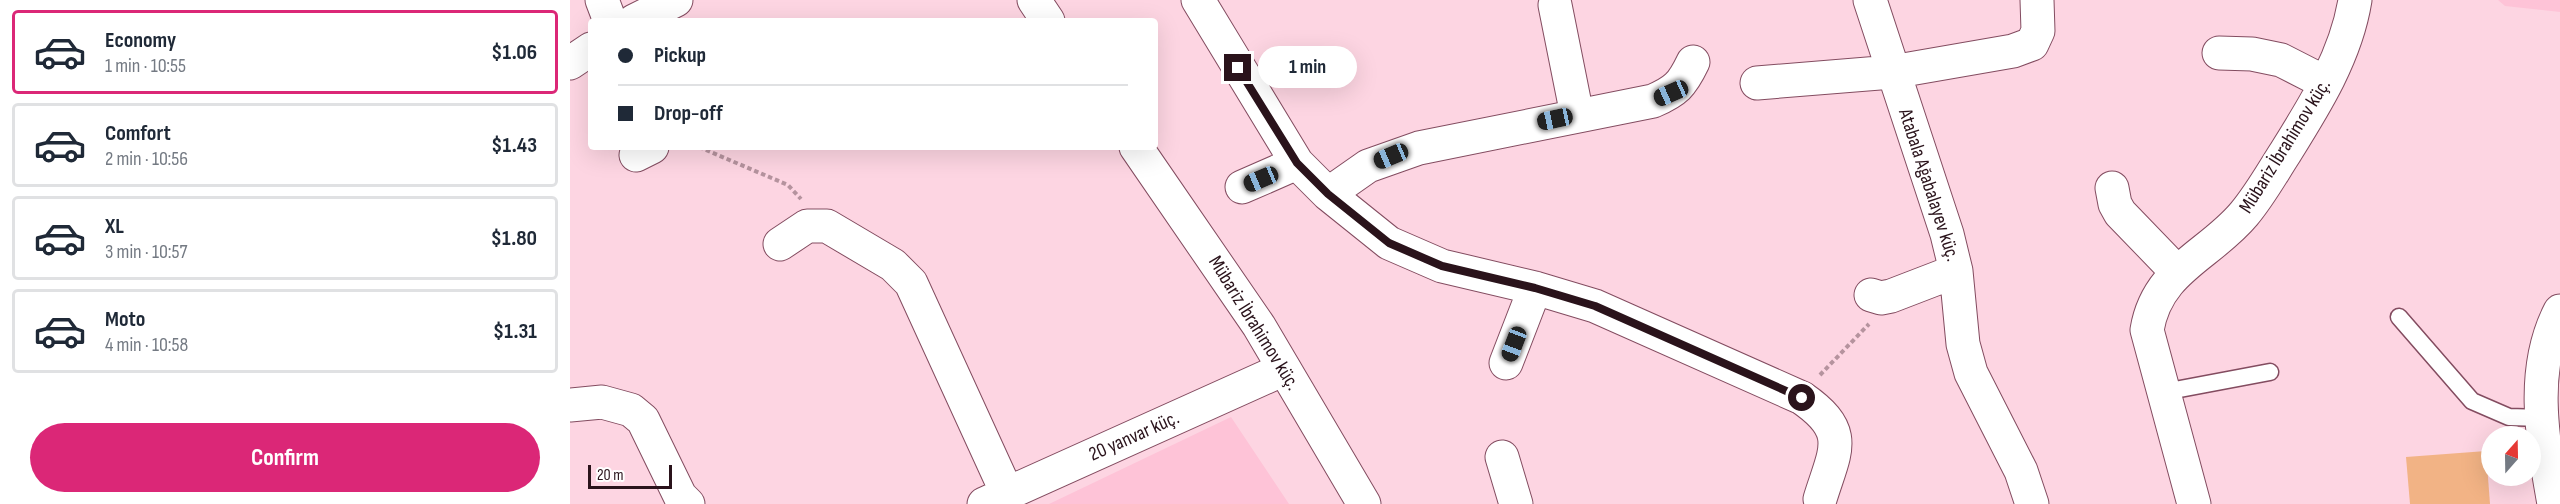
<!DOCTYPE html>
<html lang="en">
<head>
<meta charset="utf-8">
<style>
  body { margin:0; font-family:"Sofia Sans Condensed",sans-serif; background:#f6f6f7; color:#1f2937; height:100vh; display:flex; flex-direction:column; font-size:22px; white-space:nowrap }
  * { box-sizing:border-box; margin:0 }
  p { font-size:20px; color:#747a83 }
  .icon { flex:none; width:33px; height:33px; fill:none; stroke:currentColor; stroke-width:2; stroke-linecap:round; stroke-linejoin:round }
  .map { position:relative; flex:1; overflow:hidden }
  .drawer { display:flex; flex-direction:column; background:#fff; width:570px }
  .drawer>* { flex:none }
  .guide { position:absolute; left:18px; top:18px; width:570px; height:132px; border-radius:6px; box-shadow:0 6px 24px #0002; display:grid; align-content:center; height:132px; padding:0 30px; background:#fff }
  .needle { width:39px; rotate:20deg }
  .buttons { position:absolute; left:1911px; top:426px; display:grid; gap:12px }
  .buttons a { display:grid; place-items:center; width:60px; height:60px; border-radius:50%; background:#fff; box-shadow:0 6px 24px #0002; font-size:30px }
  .scale { position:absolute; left:18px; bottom:15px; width:84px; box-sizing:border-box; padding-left:6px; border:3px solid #2a131b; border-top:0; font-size:16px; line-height:21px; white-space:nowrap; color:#2a131b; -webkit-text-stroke:4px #fff; paint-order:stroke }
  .end { position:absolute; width:27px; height:27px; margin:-14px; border:8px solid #2a131b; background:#fff; box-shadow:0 0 0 3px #fff }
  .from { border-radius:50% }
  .bubble { position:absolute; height:42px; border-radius:21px; background:#fff; box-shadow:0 6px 24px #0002; font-size:20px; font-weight:700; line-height:42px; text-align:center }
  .car { position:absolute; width:18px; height:36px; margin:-18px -9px; border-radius:8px; box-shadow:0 0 4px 2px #0007; background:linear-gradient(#222 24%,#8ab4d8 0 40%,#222 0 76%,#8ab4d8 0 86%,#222 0) }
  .guide b { display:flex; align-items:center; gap:21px; height:57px; font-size:22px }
  .guide b+b { border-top:2px solid #e0e1e3 }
  .guide i { width:15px; height:15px; background:#1f2937 }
  ul { padding:10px 0 0; list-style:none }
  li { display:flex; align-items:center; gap:18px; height:84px; margin:0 12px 9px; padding:0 18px; border:3px solid #e0e1e3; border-radius:6px }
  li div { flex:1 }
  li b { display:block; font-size:22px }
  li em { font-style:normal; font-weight:700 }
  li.on { border-color:#db2777 }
  li>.icon { width:54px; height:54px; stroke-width:1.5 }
  .primary-button { display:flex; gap:12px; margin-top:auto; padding:12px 30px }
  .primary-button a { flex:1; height:69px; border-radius:36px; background:#db2777; color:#fff; font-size:24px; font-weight:700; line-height:69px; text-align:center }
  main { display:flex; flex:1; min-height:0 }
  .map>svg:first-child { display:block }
  .built { fill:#fec3d7 }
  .building { fill:#f2b385 }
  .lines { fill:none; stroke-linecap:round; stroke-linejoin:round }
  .lane-casing { stroke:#834c60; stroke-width:19 }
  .street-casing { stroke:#834c60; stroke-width:35 }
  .secondary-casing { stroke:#834c60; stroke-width:35 }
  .path { stroke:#b5939e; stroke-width:4; stroke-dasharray:4.5 3; stroke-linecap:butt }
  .lane { stroke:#fff; stroke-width:16 }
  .street { stroke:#fff; stroke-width:33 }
  .secondary { stroke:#fff; stroke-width:33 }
  .route { stroke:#2a131b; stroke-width:8 }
  .labels { text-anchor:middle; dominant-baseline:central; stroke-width:4.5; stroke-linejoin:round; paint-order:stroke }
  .street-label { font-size:20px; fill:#2a131b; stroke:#fff }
</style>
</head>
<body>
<main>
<section class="drawer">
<ul>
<li class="on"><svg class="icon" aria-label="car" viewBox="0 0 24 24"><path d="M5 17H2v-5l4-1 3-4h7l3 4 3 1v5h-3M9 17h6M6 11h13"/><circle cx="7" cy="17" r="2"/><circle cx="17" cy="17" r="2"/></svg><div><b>Economy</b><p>1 min · 10:55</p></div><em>$1.06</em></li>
<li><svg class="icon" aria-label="car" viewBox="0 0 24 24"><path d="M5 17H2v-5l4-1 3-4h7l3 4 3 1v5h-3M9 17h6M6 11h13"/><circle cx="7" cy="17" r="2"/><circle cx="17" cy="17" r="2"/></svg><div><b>Comfort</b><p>2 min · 10:56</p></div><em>$1.43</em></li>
<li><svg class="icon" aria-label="car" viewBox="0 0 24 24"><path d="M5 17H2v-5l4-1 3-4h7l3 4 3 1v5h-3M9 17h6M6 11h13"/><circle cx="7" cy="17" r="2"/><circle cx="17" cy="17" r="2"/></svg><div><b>XL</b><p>3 min · 10:57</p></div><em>$1.80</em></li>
<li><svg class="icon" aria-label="car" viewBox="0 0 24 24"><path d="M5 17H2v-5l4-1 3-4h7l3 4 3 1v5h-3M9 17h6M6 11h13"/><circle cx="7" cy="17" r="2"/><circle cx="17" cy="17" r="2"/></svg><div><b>Moto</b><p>4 min · 10:58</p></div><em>$1.31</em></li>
</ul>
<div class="primary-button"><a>Confirm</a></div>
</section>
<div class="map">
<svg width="1990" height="504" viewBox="0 0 1990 504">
  <rect width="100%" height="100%" fill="#fdd5e2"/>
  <path class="built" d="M 1928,0 L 1990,0 L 1990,12 L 1935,6 Z
    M 661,417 L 719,504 L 479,504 Z"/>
  <path class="building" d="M 1916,451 L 1920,504 L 1840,504 L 1836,457 Z"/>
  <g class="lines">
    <g class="lane-casing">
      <path id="lane" d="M 1829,317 L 1902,401 L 1939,417 L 1972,418
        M 1594,392 L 1700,372"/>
    </g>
    <g class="street-casing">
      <path id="street" d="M 32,0 L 40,21
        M 628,0 L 727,163 L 758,194 L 819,243 L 872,266 L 965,288 L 1025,306 L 1232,398 C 1281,432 1265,450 1250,499
        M 1300,0 L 1377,234 L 1386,271 L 1393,344 L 1401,373 L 1451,471 L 1462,504
        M 985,5 L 1007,115
        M 64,21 L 106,0
        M 1649,53 L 1682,54 L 1711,60 L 1756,83
        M 0,63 L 21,49
        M 1187,83 L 1322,72 L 1443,51 L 1462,44 L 1468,31 L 1467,0
        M 66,155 L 82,147
        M 672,187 L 727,163
        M 1542,188 L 1545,204 L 1550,213 L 1607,272
        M 758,194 L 798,166 L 849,148 L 1083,101 C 1106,91 1112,85 1123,62
        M 210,244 L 237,226 L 257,226 L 323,265 L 341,283 L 437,493
        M 1301,295 L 1311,298 L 1321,296 L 1386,271
        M 936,363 L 965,288
        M 0,405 L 32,402 L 61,410 L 73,420 L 110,496 L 118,504
        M 932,457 L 946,504
        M 414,504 L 714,369
        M 1624,504 L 1577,330 C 1587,269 1639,256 1674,214 C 1690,195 1702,173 1715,153 C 1745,105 1776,56 1785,0"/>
    </g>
    <g class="secondary-casing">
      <path id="secondary" d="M 464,0 L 478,21
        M 566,147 L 689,326 L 794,504
        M 1984,504 C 1973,441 1959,371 1990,311"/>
    </g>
    <path class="path" d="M 129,147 L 218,185 L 231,199
      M 1250,375 L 1299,324"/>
    <use href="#lane" class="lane"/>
    <use href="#street" class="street"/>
    <use href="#secondary" class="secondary"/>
  </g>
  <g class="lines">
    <path class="route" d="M 668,68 L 727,163 L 758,194 L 819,243 L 872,266 L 965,288 L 1025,306 L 1232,398"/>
  </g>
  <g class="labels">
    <g class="street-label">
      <text transform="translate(1715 146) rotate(-58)">Mübariz İbrahimov küç.</text>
      <text transform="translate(1359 185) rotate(72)">Atabala Ağabalayev küç.</text>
      <text transform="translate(684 323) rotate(58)">Mübariz İbrahimov küç.</text>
      <text transform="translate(564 436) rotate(-24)">20 yanvar küç.</text>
    </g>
  </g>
</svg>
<div class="buttons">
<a><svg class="needle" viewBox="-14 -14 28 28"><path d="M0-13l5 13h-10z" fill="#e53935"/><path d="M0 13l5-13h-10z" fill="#747a83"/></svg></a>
</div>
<div class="scale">20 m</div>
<i class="end from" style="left:1232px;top:398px"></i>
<i class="end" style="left:668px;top:68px"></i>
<div class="bubble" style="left:688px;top:46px;width:99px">1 min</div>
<i class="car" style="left:1101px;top:93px;rotate:246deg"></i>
<i class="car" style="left:985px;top:119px;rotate:258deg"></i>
<i class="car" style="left:821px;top:156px;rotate:247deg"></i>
<i class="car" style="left:691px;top:179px;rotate:247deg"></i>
<i class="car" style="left:944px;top:344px;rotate:201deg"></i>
<div class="guide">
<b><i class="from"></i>Pickup</b>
<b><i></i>Drop-off</b>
</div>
</div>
</main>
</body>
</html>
